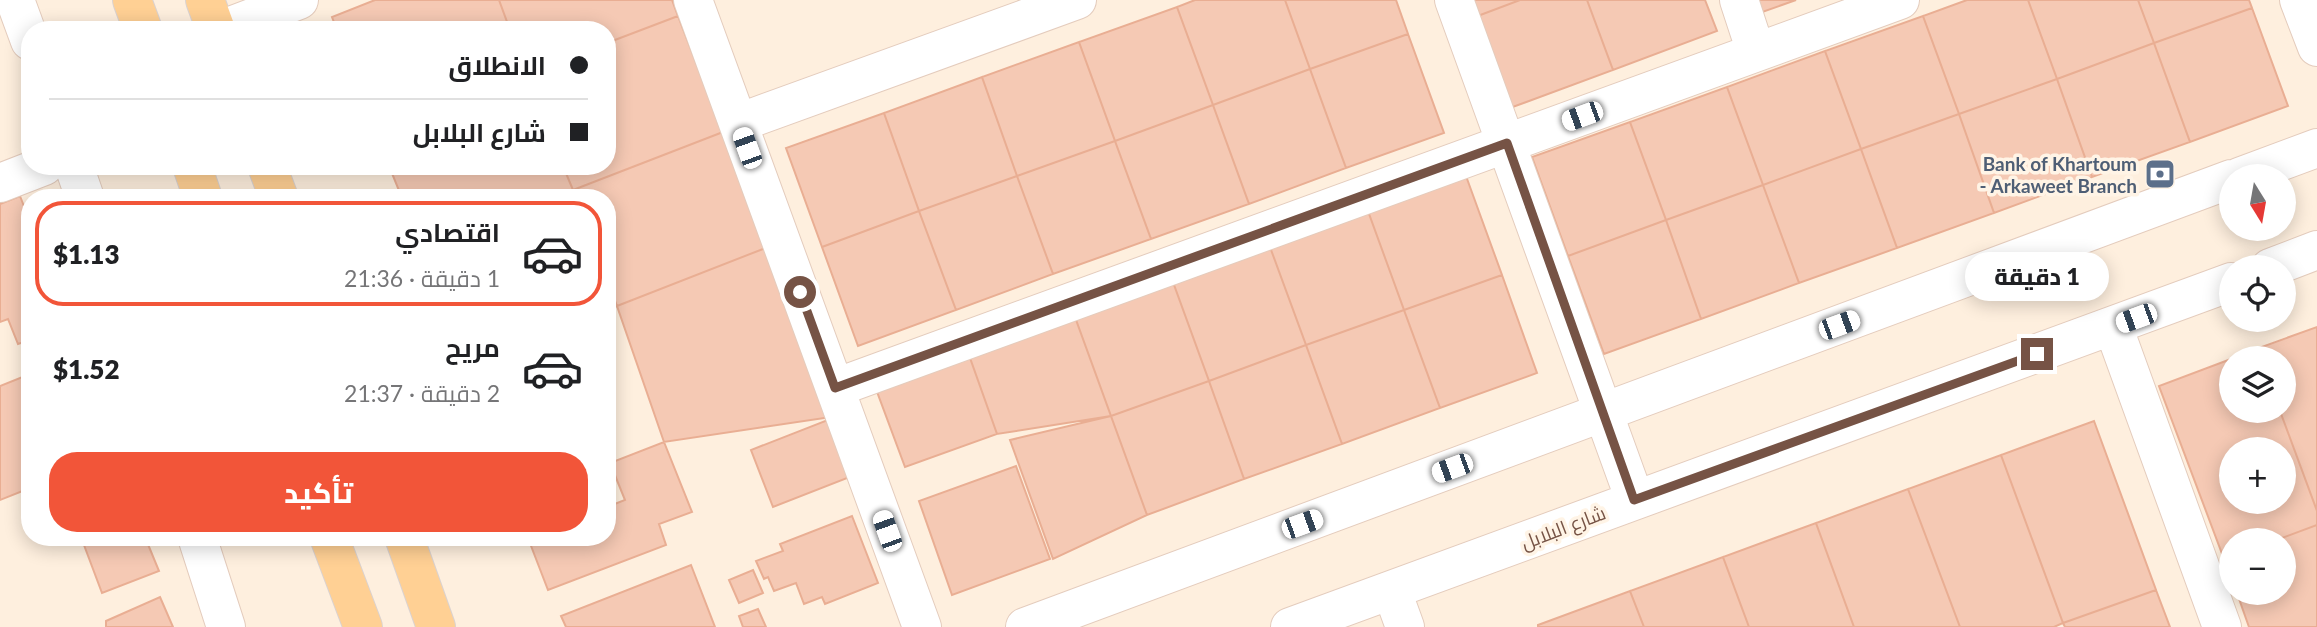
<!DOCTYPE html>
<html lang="ar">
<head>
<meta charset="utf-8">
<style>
  body { margin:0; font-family:Lato,Cairo,sans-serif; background:#f2f2f2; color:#202124; direction:rtl; height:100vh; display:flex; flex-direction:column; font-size:26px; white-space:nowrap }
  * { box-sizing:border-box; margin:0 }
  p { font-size:23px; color:#757577 }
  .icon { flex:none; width:38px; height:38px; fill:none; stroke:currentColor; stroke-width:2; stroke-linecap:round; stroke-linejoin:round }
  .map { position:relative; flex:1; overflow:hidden; direction:ltr }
  .drawer { position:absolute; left:21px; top:189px; width:595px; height:357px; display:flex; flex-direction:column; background:#fff; border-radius:28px; box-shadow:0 4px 18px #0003; direction:rtl }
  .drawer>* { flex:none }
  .hud { position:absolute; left:21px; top:21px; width:595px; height:154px; border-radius:28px; box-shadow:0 4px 18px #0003; direction:rtl; display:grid; align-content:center; height:154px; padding:0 28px; background:#fff }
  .needle { width:46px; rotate:169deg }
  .tools { position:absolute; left:2219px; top:164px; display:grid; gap:14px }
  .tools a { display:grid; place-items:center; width:77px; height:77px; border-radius:50%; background:#fff; box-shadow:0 4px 18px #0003; font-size:35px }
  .end { position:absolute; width:32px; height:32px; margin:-16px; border:9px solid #765345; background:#fff; box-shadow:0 0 0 4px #fff }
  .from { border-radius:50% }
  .bubble { position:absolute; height:49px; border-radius:24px; background:#fff; box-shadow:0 4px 18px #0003; font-size:23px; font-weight:800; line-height:49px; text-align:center; direction:rtl }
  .car { position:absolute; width:21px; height:42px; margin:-21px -10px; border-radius:9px; box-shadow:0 0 5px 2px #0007; background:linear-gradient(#fff 24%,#345 0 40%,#fff 0 76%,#345 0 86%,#fff 0) }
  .hud b { display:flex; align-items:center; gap:24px; height:66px; font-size:26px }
  .hud b+b { border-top:2px solid #e0e0e0 }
  .hud i { width:18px; height:18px; background:#202124 }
  ul { padding:12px 0 0; list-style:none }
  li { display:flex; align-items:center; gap:21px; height:105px; margin:0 14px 10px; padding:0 14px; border:4px solid transparent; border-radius:28px }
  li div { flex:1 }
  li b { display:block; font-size:26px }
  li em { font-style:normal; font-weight:800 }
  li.active { border-color:#f25539 }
  li>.icon { width:63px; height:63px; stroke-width:1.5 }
  .action { display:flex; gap:14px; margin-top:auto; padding:14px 28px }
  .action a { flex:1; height:80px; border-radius:28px; background:#f25539; color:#fff; font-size:28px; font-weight:800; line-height:80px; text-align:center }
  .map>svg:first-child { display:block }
  .building { fill:#f5c9b4; stroke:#e9ae93; stroke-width:2; fill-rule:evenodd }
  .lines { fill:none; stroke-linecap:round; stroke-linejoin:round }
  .minor-casing { stroke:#e4ccbd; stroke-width:40 }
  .major-casing { stroke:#dbd2cf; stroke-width:40 }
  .minor { stroke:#fff; stroke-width:38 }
  .major { stroke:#ffd094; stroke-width:38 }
  .route { stroke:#765345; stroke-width:9 }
  .labels { text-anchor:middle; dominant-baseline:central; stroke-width:7; stroke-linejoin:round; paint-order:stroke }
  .service-label { font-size:19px; font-weight:bold; fill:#4e5e75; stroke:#fff4e6; text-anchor:end }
  .street-label { font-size:19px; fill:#765345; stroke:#fff4e6 }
</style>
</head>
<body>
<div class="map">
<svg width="2317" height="627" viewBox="0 0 2317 627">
  <rect width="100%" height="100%" fill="#feefde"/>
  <path class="building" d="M 375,0 L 499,0 L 510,30 L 337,30 L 332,17 Z
    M 499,0 L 672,0 L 678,16 L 607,43 L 607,30 L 510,30 Z
    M 1195,0 L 1285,0 L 1310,69 L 1213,105 L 1177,7 Z
    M 1285,0 L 1396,0 L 1408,34 L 1310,69 Z
    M 1469,0 L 1520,0 L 1475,17 Z
    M 1520,0 L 1587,0 L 1613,70 L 1510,108 L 1475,17 Z
    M 1587,0 L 1705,0 L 1717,31 L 1613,70 Z
    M 1745,0 L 1796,0 L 1751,16 Z
    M 1967,0 L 2028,0 L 2057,79 L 1959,114 L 1923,16 Z
    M 2028,0 L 2138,0 L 2154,43 L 2057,79 Z
    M 2138,0 L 2249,0 L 2252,8 L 2154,43 Z
    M 1177,7 L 1213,105 L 1115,141 L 1079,42 Z
    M 2252,8 L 2288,106 L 2190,142 L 2154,43 Z
    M 678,16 L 723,132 L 573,190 L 563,166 L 607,166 L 607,43 Z
    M 1923,16 L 1959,114 L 1861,149 L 1825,51 Z
    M 1408,34 L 1444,133 L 1346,168 L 1310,69 Z
    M 1079,42 L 1115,141 L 1017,176 L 982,77 Z
    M 2154,43 L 2190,142 L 2092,177 L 2057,79 Z
    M 1825,51 L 1861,149 L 1763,185 L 1727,87 Z
    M 1310,69 L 1346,168 L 1249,204 L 1213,105 Z
    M 982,77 L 1017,176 L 919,211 L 884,113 Z
    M 2057,79 L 2092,177 L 1994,213 L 1959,114 Z
    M 1727,87 L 1763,185 L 1666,220 L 1630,122 Z
    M 1213,105 L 1249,204 L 1151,239 L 1115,141 Z
    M 884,113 L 919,211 L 822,247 L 786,148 Z
    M 1959,114 L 1994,213 L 1897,248 L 1861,149 Z
    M 1630,122 L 1666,220 L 1568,256 L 1532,157 Z
    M 723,132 L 768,247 L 617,306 L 607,280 L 607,198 L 576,198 L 573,190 Z
    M 1115,141 L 1151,239 L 1053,274 L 1017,176 Z
    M 1861,149 L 1897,248 L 1799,283 L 1763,185 Z
    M 389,166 L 563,166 L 573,190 L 553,198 L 402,198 Z
    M 1017,176 L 1053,274 L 956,310 L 919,211 Z
    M 1466,176 L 1502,275 L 1404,310 L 1368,211 Z
    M 1763,185 L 1799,283 L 1701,319 L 1666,220 Z
    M 573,190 L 576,198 L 553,198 Z
    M 20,196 L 30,222 L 30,340 L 18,344 L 8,319 L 0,322 L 0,204 Z
    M 919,211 L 956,310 L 858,346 L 822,247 Z
    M 1368,211 L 1404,310 L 1306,345 L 1270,247 Z
    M 1666,220 L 1701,319 L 1604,354 L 1568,256 Z
    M 768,247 L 838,416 L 664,442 L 617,306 Z
    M 1270,247 L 1306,345 L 1209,381 L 1173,282 Z
    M 1502,275 L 1537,373 L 1440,408 L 1404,310 Z
    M 607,280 L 617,306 L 607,310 Z
    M 1173,282 L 1209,381 L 1111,416 L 1075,317 Z
    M 1404,310 L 1440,408 L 1342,444 L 1306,345 Z
    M 1075,317 L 1111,416 L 997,434 L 969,355 Z
    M 2317,327 L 2317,511 L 2280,411 L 2284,411 L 2284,359 L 2260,359 L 2256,349 Z
    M 1306,345 L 1342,444 L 1244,479 L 1209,381 Z
    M 2256,349 L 2260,359 L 2231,359 Z
    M 969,355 L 997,434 L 905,467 L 876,389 Z
    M 2231,359 L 2231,411 L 2280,411 L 2317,511 L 2317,525 L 2274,541 L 2231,541 L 2231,557 L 2224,559 L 2159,386 ZM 2231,450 L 2284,450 L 2284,502 L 2231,502 Z
    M 30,374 L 30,488 L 0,500 L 0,386 Z
    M 1209,381 L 1244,479 L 1147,515 L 1111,416 Z
    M 838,416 L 860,473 L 773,507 L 751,450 Z
    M 1111,416 L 1147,515 L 1053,559 L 1010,440 Z
    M 2094,421 L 2156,590 L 2063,623 L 2001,455 Z
    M 664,442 L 692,512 L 659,524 L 666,545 L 548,590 L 528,538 L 607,537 L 607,507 L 625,500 L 610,463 Z
    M 2001,455 L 2063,623 L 2054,627 L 1960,627 L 1908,489 Z
    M 1016,466 L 1050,559 L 952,595 L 919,501 Z
    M 1908,489 L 1960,627 L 1854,627 L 1816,523 Z
    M 852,516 L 878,583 L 825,604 L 822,597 L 804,604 L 796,583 L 774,591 L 768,577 L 764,579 L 756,561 L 783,551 L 780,544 Z
    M 1816,523 L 1854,627 L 1749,627 L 1723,557 Z
    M 2317,525 L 2317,627 L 2249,627 L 2237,593 L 2284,593 L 2284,541 L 2274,541 Z
    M 81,537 L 145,537 L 159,571 L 102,593 Z
    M 1723,557 L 1749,627 L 1644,627 L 1630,591 Z
    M 691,565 L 715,627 L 566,627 L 561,616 Z
    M 753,570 L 763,593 L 739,603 L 729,580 Z
    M 2156,590 L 2170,627 L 2065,627 L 2063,623 Z
    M 1630,591 L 1644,627 L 1538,627 L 1538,625 Z
    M 160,597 L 173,627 L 106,627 L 106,621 Z
    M 758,609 L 766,627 L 743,627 L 739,616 Z"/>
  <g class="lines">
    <g class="minor-casing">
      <path id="minor" d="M 15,0 L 30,41
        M 693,0 L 922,627
        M 1454,0 L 1635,500
        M 1739,0 L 1756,52
        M 2299,0 L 2317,47
        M 220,30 L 299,0
        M 738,123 L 1077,0
        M 74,166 L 85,198
        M 2239,177 L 2317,148
        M 0,183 L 44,166
        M 2270,268 L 2317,250
        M 2113,326 L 2222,627
        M 835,388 L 1900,0
        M 197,537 L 226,627
        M 1392,591 L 1405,627
        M 1025,627 L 2231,179
        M 1290,627 L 2231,282"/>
    </g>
    <g class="major-casing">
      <path id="major" d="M 132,0 L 143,30
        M 205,0 L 216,30
        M 192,166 L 203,198
        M 267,166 L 279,198
        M 329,537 L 363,627
        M 404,537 L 436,627"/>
    </g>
    <use href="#minor" class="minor"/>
    <use href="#major" class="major"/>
  </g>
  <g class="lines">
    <path class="route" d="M 800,292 L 835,388 L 1507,143 L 1634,500 L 2037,354"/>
  </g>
  <defs>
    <g id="bank-square" transform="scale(1.575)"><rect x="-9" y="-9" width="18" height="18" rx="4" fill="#5c6f8a" stroke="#fff4e6"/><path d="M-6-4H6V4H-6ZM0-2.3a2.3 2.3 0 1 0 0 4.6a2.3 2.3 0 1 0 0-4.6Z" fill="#fff"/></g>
  </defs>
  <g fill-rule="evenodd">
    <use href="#bank-square" x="2160" y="174"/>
  </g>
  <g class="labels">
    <g class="service-label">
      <text x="2137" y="163">Bank of Khartoum<tspan x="2137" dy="22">- Arkaweet Branch</tspan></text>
    </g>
    <g class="street-label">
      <text transform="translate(1563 527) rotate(-21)">شارع البلابل</text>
    </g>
  </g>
</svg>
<div class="tools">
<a><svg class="needle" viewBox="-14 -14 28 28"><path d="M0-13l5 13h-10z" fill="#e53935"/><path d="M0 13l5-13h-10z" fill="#757577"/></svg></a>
<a><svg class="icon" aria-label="locate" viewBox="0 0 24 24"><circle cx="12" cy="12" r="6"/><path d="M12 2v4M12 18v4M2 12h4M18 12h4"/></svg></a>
<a><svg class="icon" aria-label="layers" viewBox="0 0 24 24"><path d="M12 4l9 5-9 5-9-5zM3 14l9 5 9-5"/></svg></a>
<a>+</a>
<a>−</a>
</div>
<i class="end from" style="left:800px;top:292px"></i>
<i class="end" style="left:2037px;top:354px"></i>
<div class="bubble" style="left:1965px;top:252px;width:144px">1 دقيقة</div>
<i class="car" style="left:1582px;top:116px;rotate:250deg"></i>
<i class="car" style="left:747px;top:148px;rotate:340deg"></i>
<i class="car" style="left:2136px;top:318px;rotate:250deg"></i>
<i class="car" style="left:1839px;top:325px;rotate:70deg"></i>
<i class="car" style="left:1452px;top:468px;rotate:250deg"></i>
<i class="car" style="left:1302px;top:524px;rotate:70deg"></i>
<i class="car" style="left:887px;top:531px;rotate:340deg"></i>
<div class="hud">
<b><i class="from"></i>الانطلاق</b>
<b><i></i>شارع البلابل</b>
</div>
<section class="drawer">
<ul>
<li class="active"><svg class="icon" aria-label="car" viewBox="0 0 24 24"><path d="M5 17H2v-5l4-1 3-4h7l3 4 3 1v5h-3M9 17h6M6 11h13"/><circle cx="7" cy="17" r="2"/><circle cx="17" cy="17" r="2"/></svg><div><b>اقتصادي</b><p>1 دقيقة · 21:36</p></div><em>$1.13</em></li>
<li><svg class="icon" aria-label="car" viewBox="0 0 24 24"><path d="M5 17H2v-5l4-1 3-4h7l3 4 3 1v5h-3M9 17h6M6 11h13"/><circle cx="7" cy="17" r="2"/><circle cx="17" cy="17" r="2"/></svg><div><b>مريح</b><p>2 دقيقة · 21:37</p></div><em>$1.52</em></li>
</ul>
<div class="action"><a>تأكيد</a></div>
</section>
</div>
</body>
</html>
